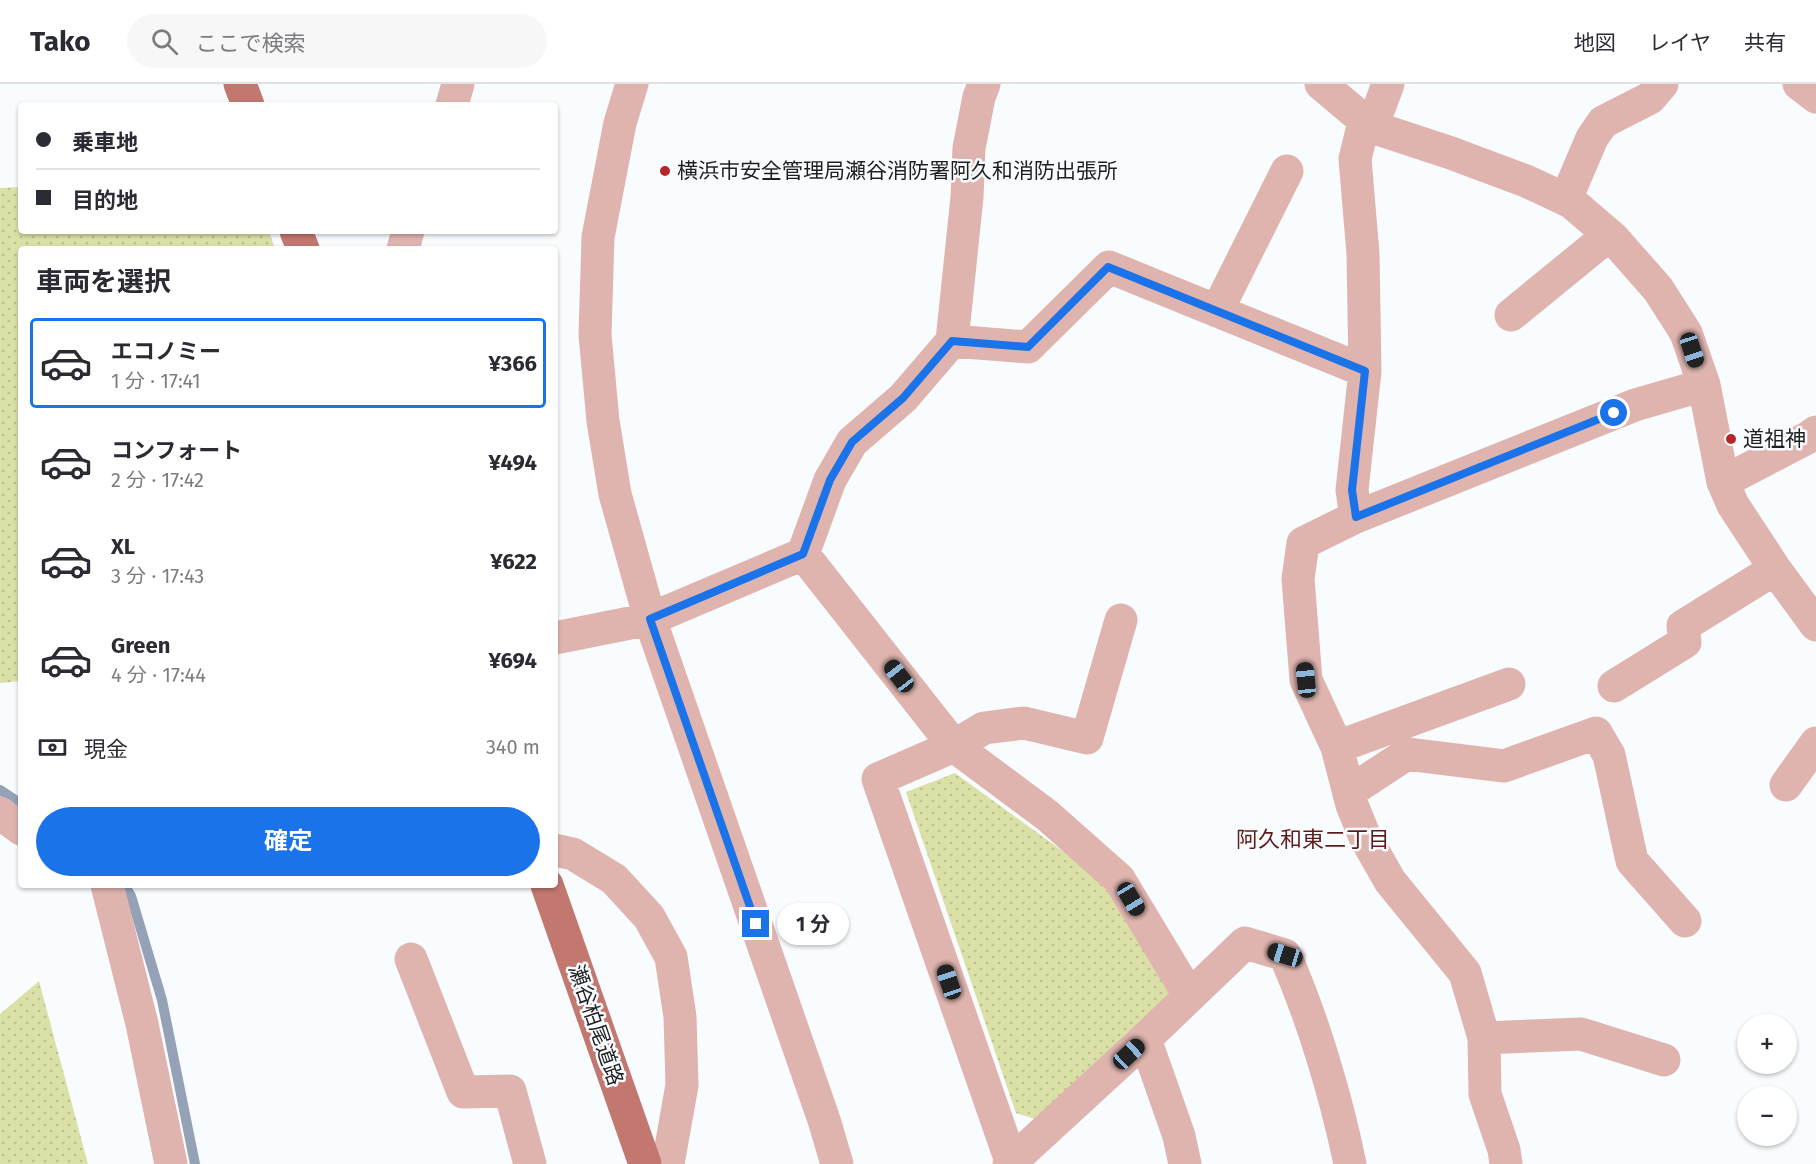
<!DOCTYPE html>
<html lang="ja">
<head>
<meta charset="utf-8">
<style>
  body { margin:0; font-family:"Fira Sans","Noto Sans JP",sans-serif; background:#f7f7f7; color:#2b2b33; height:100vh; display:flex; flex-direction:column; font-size:22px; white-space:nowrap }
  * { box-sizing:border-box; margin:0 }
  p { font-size:20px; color:#7c7c81 }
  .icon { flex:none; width:33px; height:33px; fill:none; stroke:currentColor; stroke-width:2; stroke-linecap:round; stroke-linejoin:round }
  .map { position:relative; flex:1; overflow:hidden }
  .side { position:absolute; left:18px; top:162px; width:540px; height:642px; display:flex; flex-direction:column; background:#fff; border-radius:6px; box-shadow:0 2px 4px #0004 }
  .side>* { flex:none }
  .banner { position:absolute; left:18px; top:18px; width:540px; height:132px; border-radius:6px; box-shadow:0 2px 4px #0004; display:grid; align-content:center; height:132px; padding:0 18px; background:#fff }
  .buttons { position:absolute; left:1737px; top:930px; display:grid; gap:12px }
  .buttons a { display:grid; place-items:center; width:60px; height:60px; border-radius:50%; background:#fff; box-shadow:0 2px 4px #0004; font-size:30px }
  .end { position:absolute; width:27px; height:27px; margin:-14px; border:8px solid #1a73e8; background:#fff; box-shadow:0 0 0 3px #fff }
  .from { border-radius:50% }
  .bubble { position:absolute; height:42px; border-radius:21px; background:#fff; box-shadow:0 2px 4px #0004; font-size:20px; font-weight:700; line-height:42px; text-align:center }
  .car { position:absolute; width:18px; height:36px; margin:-18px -9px; border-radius:8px; box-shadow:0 0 4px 2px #0007; background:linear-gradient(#222 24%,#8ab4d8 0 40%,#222 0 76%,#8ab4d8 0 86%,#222 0) }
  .banner b { display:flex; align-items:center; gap:21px; height:57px; font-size:22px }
  .banner b+b { border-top:2px solid #e1e1e2 }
  .banner i { width:15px; height:15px; background:#2b2b33 }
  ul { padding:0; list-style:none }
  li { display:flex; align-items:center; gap:18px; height:90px; margin:0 12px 9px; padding:0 6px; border:3px solid transparent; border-radius:6px }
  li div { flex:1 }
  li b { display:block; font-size:22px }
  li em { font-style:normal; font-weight:700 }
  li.selected { border-color:#1a73e8 }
  li>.icon { width:54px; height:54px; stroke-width:1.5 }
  h2 { padding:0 18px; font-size:27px; line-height:72px }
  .pay { display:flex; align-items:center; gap:15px; height:66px; padding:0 18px; font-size:22px }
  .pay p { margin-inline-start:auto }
  .button { display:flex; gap:12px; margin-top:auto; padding:12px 18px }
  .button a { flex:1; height:69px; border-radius:36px; background:#1a73e8; color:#fff; font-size:24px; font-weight:700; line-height:69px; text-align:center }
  header { display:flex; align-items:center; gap:36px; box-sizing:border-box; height:84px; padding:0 30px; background:#fff; border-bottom:2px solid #e1e1e2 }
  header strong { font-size:28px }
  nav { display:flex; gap:33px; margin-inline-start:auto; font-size:21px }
  .search { width:420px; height:54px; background:#f7f7f7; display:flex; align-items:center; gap:15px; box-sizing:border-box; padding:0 21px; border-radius:33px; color:#7c7c81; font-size:22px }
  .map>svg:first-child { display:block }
  .park { fill:url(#park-dots) }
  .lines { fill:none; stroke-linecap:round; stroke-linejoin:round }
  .stream { stroke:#94a1b6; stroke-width:10 }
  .minor { stroke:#dfb4af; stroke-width:33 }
  .major { stroke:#c2776f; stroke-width:33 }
  .route { stroke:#1a73e8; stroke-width:8 }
  .poi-dot { fill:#b62629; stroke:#f9fcfe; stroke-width:2 }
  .labels { text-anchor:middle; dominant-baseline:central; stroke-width:5; stroke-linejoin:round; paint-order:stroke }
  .poi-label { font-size:21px; fill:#1e1f20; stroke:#f9fcfe; text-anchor:start }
  .street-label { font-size:21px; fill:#1e1f20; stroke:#f9fcfe }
  .neighbourhood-label { font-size:22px; fill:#5f1b19; stroke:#f9fcfe }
</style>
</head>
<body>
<header>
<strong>Tako</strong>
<div class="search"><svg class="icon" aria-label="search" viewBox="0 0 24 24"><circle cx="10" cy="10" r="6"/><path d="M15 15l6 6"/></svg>ここで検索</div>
<nav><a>地図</a><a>レイヤ</a><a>共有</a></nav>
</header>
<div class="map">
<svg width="1816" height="1080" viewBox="0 0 1816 1080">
  <defs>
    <pattern id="park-dots" width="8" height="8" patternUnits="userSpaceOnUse" patternTransform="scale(1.5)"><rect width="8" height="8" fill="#dbe1a6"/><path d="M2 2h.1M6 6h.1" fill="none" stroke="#bcc18f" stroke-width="1.8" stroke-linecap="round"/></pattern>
  </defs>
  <rect width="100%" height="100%" fill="#f9fcfe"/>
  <path class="park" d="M 21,103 L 21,147 L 269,147 L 275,165 L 21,165 L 21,597 L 0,599 L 0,104 Z
    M 955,689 L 1119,808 L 1177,908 L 1038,1036 L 1016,1029 L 906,708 Z
    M 39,897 L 88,1080 L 0,1080 L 0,930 Z"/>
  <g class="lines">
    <path class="stream" d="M 0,706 L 21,720
      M 124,801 L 131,812 L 162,916 L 195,1080"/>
    <path class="minor" d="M 632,0 L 620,39 L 598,153 L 595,251 L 603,337 L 615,410 L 650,535 L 824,1036 L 837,1080
      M 1321,0 L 1372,43 L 1451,69 L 1526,97 L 1571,118 L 1613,154 L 1658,205 L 1686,249 L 1704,301 L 1723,398 L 1733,421 L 1775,485 L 1816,541
      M 1799,0 L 1816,13
      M 452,21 L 458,0
      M 1372,43 L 1388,0
      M 1566,115 L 1592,54 L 1603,38 L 1650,14 L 1662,0
      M 403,165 L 408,147
      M 1217,227 L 1287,87
      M 1511,231 L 1609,151
      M 952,257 L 1028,263 L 1109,183 L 1365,287
      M 1723,398 L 1809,353 L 1816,348
      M 1356,433 L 1352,406 L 1365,287 L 1363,170 L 1355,75 L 1364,38
      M 803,470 L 954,662 L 1048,732 L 1119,795 L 1189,911
      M 555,554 L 650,535 L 803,470 L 830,396 L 852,358 L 903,314 L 952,257 L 967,113 L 969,64 L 979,13 L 984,0
      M 1614,602 L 1685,558 L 1683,542 L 1775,485
      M 1337,663 L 1509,600
      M 1786,701 L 1816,659
      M 1349,708 L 1407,670 L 1504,682 L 1596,649 L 1609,671 L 1632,777 L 1685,837
      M 0,729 L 21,745
      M 555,766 L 573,770 L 614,795 L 649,833 L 671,873 L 680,933 L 682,1001 L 668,1080
      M 107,801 L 142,940 L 171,1080
      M 411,875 L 463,1008 L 510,1007 L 530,1080
      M 1484,954 L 1581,950 L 1664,976
      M 1145,955 L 1179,1052 L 1185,1080
      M 1009,1080 L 1145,955 L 1245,859 L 1285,871 C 1313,935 1336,1012 1350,1080
      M 1012,1080 L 878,695 L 954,662 L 984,644 L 1024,639 L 1087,654 L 1121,536
      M 1506,1080 L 1504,1066 L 1485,1010 L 1484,954 L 1465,889 L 1390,797 L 1365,753 L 1352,721 L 1337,663 L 1306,596 L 1298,495 L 1303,459 L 1356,433 L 1635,321 L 1704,301"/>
    <path class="major" d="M 240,0 L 248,21
      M 296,147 L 303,165
      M 547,801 L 645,1080"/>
  </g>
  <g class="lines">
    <path class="route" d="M 756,840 L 650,535 L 803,470 L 830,396 L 852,358 L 903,314 L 952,257 L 1028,263 L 1108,183 L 1365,287 L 1352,406 L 1356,433 L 1614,329"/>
  </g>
  <g class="poi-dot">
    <circle cx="665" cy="87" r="6"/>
    <circle cx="1731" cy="355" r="6"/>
  </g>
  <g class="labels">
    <g class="poi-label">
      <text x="677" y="87">横浜市安全管理局瀬谷消防署阿久和消防出張所</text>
      <text x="1743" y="355">道祖神</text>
    </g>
    <g class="street-label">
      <text transform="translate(596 941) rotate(71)">瀬谷柏尾道路</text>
    </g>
    <g class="neighbourhood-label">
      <text x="1313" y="755">阿久和東二丁目</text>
    </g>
  </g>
</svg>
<div class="buttons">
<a>+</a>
<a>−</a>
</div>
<i class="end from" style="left:1614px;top:329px"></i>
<i class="end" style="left:756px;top:840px"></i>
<div class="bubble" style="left:777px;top:819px;width:72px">1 分</div>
<i class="car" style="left:1692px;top:266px;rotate:162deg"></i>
<i class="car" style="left:899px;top:592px;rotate:322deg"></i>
<i class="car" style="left:1306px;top:596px;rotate:354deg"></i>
<i class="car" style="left:1131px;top:815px;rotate:149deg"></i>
<i class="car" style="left:1285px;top:871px;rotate:287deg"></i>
<i class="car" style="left:949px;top:898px;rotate:341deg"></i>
<i class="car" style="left:1129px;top:970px;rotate:47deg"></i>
<div class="banner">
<b><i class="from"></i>乗車地</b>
<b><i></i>目的地</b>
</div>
<section class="side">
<h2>車両を選択</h2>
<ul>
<li class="selected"><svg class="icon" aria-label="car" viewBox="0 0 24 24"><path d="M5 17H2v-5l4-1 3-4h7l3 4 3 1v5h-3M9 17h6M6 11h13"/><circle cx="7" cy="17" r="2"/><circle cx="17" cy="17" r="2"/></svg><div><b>エコノミー</b><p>1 分 · 17:41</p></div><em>¥366</em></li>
<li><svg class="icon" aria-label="car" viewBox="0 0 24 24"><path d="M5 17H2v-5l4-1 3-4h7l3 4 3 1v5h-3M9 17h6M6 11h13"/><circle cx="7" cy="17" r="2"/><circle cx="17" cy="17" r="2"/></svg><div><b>コンフォート</b><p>2 分 · 17:42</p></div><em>¥494</em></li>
<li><svg class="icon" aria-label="car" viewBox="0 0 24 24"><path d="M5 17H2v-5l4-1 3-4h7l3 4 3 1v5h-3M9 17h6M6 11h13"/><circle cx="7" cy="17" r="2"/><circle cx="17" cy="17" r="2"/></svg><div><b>XL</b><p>3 分 · 17:43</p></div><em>¥622</em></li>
<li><svg class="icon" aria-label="car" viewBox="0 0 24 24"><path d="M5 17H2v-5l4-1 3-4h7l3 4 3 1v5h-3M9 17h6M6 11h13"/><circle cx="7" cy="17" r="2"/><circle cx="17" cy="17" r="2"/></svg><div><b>Green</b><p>4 分 · 17:44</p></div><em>¥694</em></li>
</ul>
<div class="pay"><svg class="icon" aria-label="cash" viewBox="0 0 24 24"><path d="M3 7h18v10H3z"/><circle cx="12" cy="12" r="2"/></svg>現金<p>340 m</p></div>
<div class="button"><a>確定</a></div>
</section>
</div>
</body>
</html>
